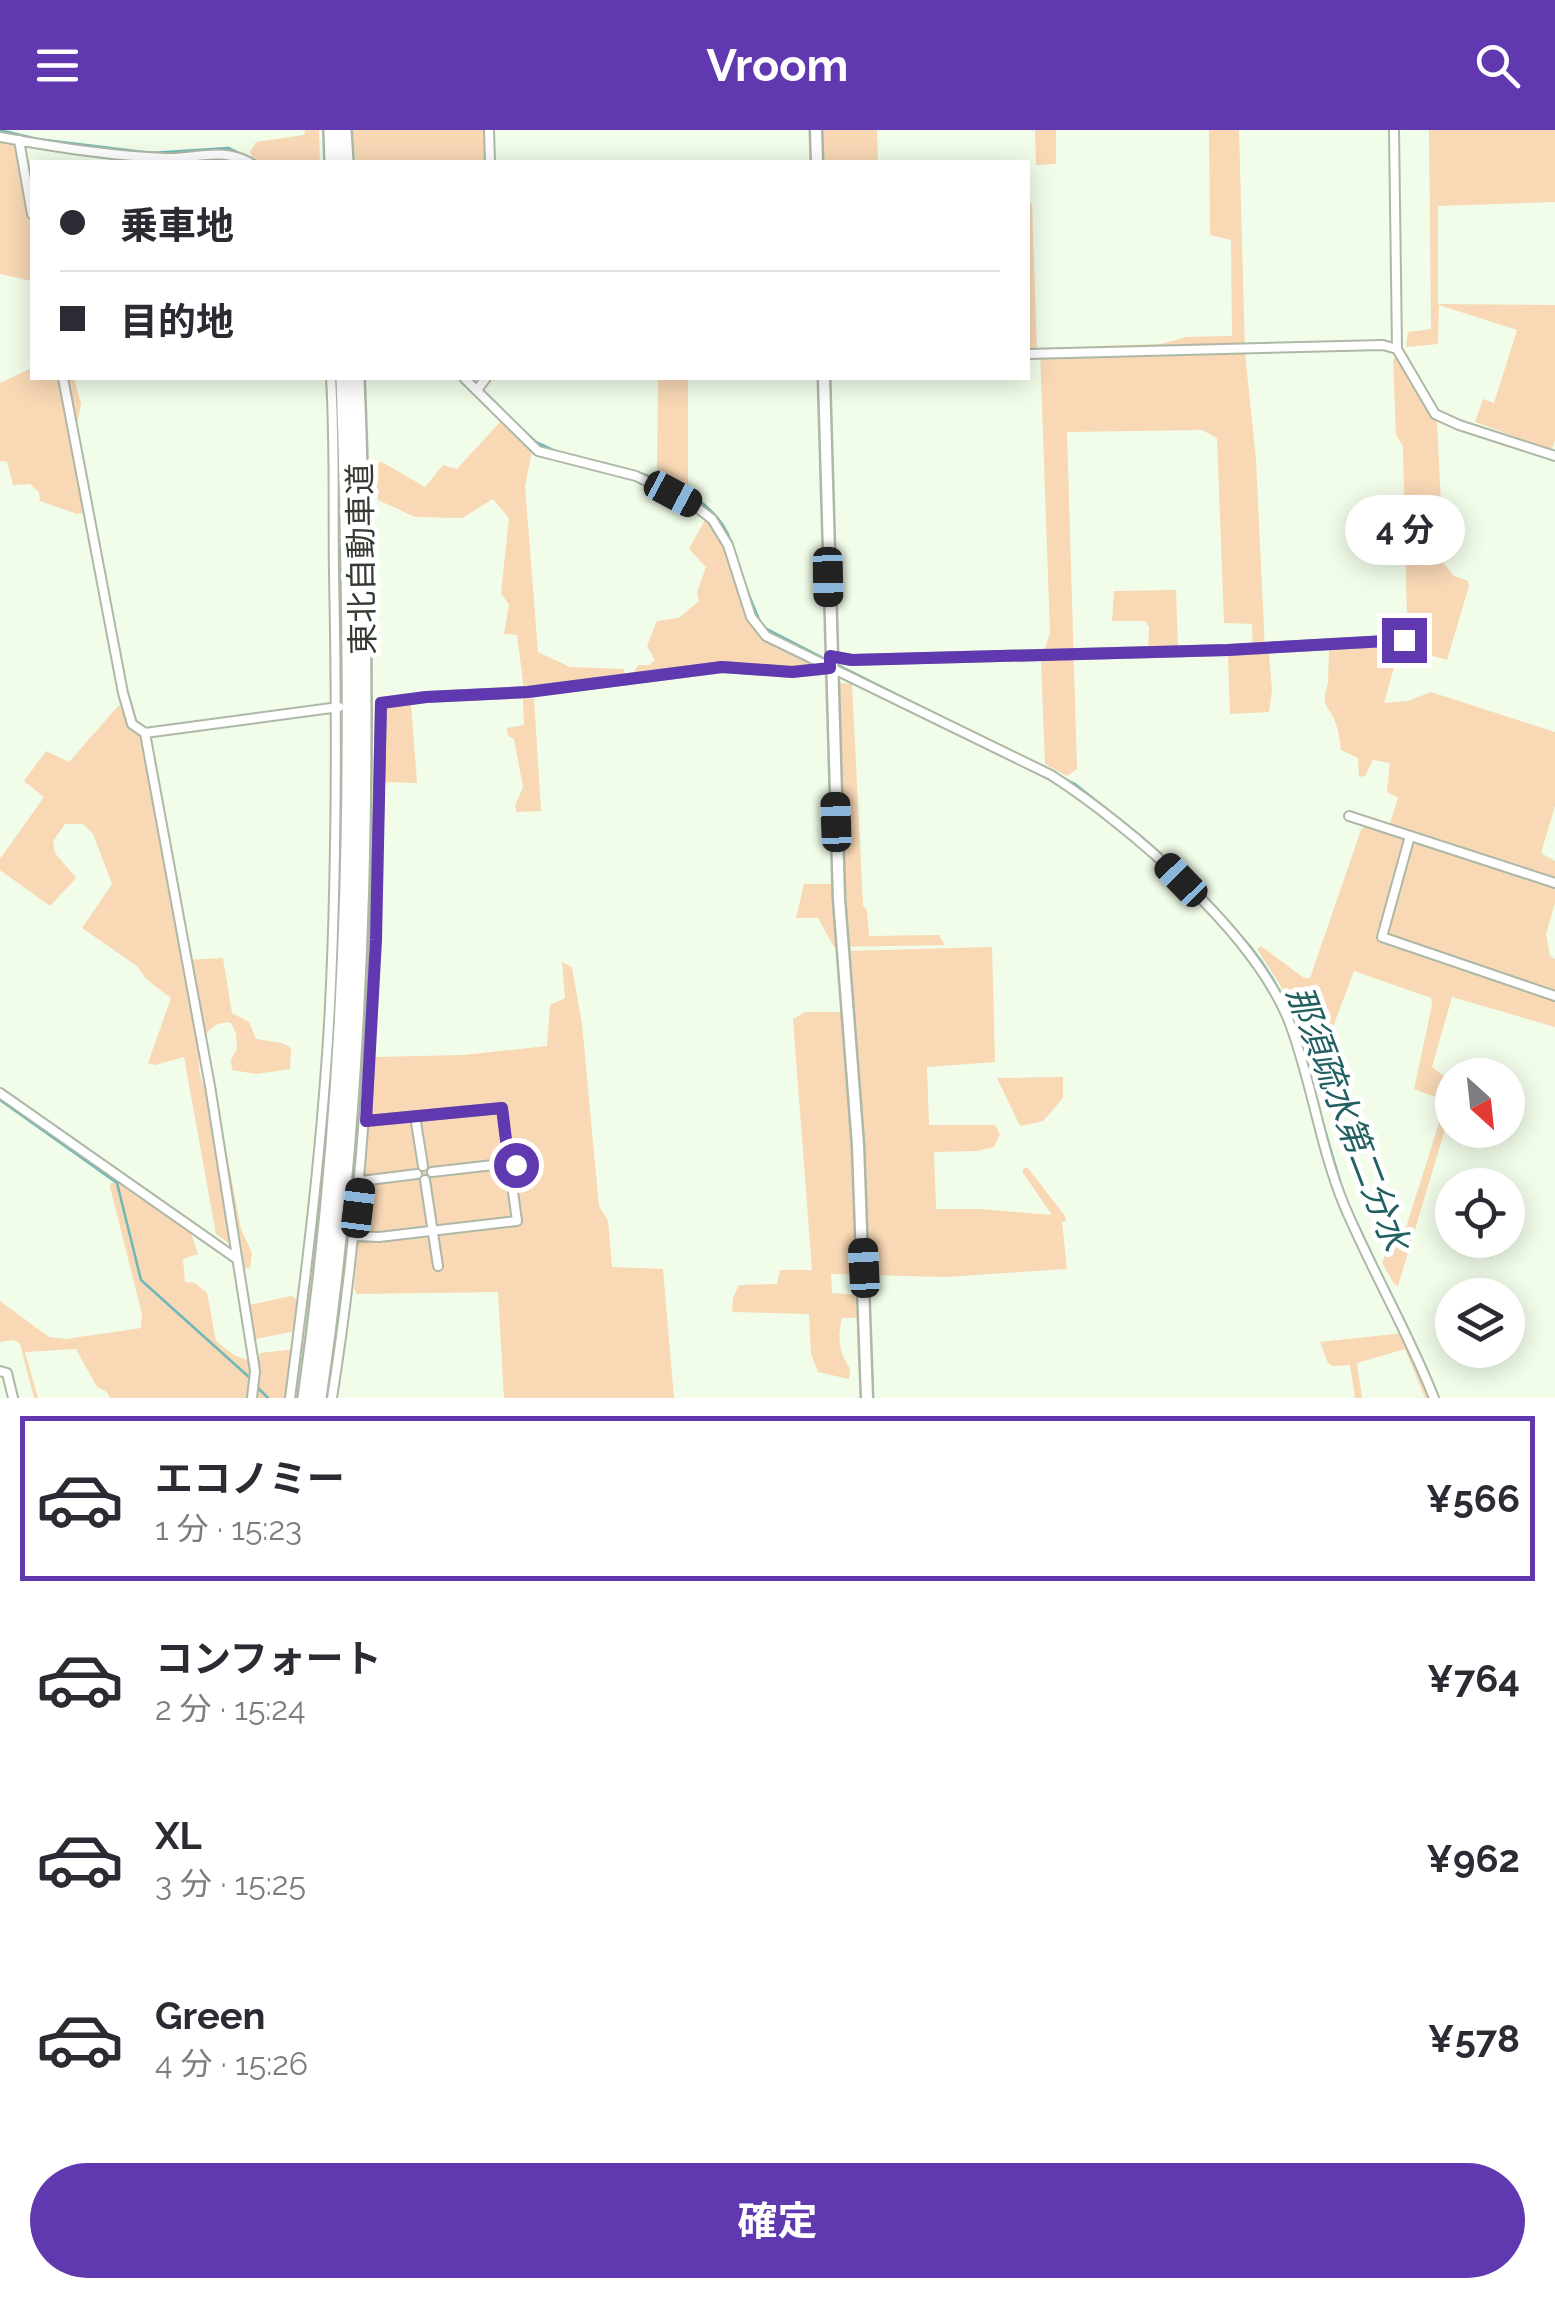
<!DOCTYPE html>
<html lang="ja">
<head>
<meta charset="utf-8">
<style>
  body { margin:0; font-family:Raleway,"Noto Sans JP",sans-serif; background:#f2f2f3; color:#2b2b33; height:100vh; display:flex; flex-direction:column; font-size:38px; white-space:nowrap }
  * { box-sizing:border-box; margin:0 }
  p { font-size:32px; color:#7c7c81 }
  .icon { flex:none; width:55px; height:55px; fill:none; stroke:currentColor; stroke-width:2; stroke-linecap:round; stroke-linejoin:round }
  .map { position:relative; height:1268px; overflow:hidden }
  .details { display:flex; flex-direction:column; background:#fff; flex:1 }
  .details>* { flex:none }
  .top-card { position:absolute; left:30px; top:30px; width:1000px; height:220px; border-radius:0px; box-shadow:0 5px 25px #0003; display:grid; align-content:center; height:220px; padding:0 30px; background:#fff }
  .needle { width:65px; rotate:153deg }
  .controls { position:absolute; left:1435px; top:928px; display:grid; gap:20px }
  .controls a { display:grid; place-items:center; width:90px; height:90px; border-radius:50%; background:#fff; box-shadow:0 5px 25px #0003; font-size:50px }
  .end { position:absolute; width:45px; height:45px; margin:-22px; border:12px solid #6038b0; background:#fff; box-shadow:0 0 0 5px #fff }
  .from { border-radius:50% }
  .bubble { position:absolute; height:70px; border-radius:35px; background:#fff; box-shadow:0 5px 25px #0003; font-size:32px; font-weight:700; line-height:70px; text-align:center }
  .car { position:absolute; width:30px; height:60px; margin:-30px -15px; border-radius:12px; box-shadow:0 0 8px 2px #0007; background:linear-gradient(#222 24%,#8ab4d8 0 40%,#222 0 76%,#8ab4d8 0 86%,#222 0) }
  .top-card b { display:flex; align-items:center; gap:35px; height:95px; font-size:38px }
  .top-card b+b { border-top:2px solid #e1e1e2 }
  .top-card i { width:25px; height:25px; background:#2b2b33 }
  ul { padding:18px 0 0; list-style:none }
  li { display:flex; align-items:center; gap:30px; height:165px; margin:0 20px 15px; padding:0 10px; border:5px solid transparent; border-radius:0px }
  li div { flex:1 }
  li b { display:block; font-size:38px }
  li em { font-style:normal; font-weight:700 }
  li.active { border-color:#6038b0 }
  li>.icon { width:90px; height:90px; stroke-width:1.5 }
  .primary-button { display:flex; gap:20px; margin-top:auto; padding:20px 30px }
  .primary-button a { flex:1; height:115px; border-radius:60px; background:#6038b0; color:#fff; font-size:40px; font-weight:700; line-height:115px; text-align:center }
  header { display:flex; justify-content:space-between; align-items:center; height:130px; padding:0 30px; background:#6038b0; color:#fff; font-size:45px; font-weight:700 }
  .map>svg:first-child { display:block }
  .green { fill:#f8d8b5 }
  .lines { fill:none; stroke-linecap:round; stroke-linejoin:round }
  .stream { stroke:#6db8b9; stroke-width:2.5 }
  .minor-casing { stroke:#adb8a6; stroke-width:12 }
  .tertiary-casing { stroke:#adb8a6; stroke-width:15 }
  .motorway-casing { stroke:#adb8a6; stroke-width:20 }
  .minor { stroke:#fff; stroke-width:8 }
  .tertiary { stroke:#fff; stroke-width:10 }
  .motorway { stroke:#fff; stroke-width:15 }
  .route { stroke:#6038b0; stroke-width:12 }
  .labels { text-anchor:middle; dominant-baseline:central; stroke-width:10; stroke-linejoin:round; paint-order:stroke }
  .street-label { font-size:32px; fill:#353a32; stroke:#fff }
  .water-label { font-size:35px; font-style:italic; fill:#226062; stroke:#fff }
</style>
</head>
<body>
<header><svg class="icon" aria-label="menu" viewBox="0 0 24 24"><path d="M4 6h16M4 12h16M4 18h16"/></svg>Vroom<svg class="icon" aria-label="search" viewBox="0 0 24 24"><circle cx="10" cy="10" r="6"/><path d="M15 15l6 6"/></svg></header>
<div class="map">
<svg width="1555" height="1268" viewBox="0 0 1555 1268">
  <rect width="100%" height="100%" fill="#f1fde9"/>
  <path class="green" d="M 305,0 L 319,0 L 320,32 L 255,32 L 250,22 L 256,12 L 304,5 Z
    M 353,0 L 485,0 L 486,32 L 355,32 Z
    M 819,0 L 877,0 L 878,32 L 820,32 Z
    M 1035,0 L 1056,0 L 1056,34 L 1036,35 Z
    M 1209,0 L 1239,0 L 1245,223 L 1256,330 L 1265,521 L 1269,525 L 1272,560 L 1269,582 L 1230,584 L 1228,525 L 1253,521 L 1252,494 L 1224,493 L 1217,308 L 1202,300 L 1067,302 L 1077,639 L 1067,646 L 1045,634 L 1041,530 L 1050,503 L 1040,218 L 1161,214 L 1186,207 L 1232,206 L 1231,110 L 1210,105 Z
    M 1429,0 L 1555,0 L 1555,72 L 1438,76 L 1438,174 L 1555,175 L 1555,310 L 1552,320 L 1475,292 L 1483,269 L 1494,273 L 1517,200 L 1439,175 L 1438,214 L 1406,217 L 1408,202 L 1431,199 Z
    M 0,3 L 15,7 L 32,66 L 32,151 L 0,144 Z
    M 1032,73 L 1037,221 L 1028,221 L 1028,74 Z
    M 1396,226 L 1437,291 L 1444,434 L 1454,446 L 1468,451 L 1469,456 L 1447,530 L 1426,524 L 1423,509 L 1407,489 L 1403,316 L 1396,305 L 1393,230 Z
    M 32,238 L 32,248 L 74,248 L 81,274 L 73,315 L 83,383 L 77,384 L 40,371 L 39,362 L 30,354 L 13,355 L 7,332 L 0,331 L 0,253 Z
    M 658,248 L 688,248 L 688,359 L 683,360 L 657,343 Z
    M 500,292 L 504,292 L 532,321 L 525,356 L 538,522 L 570,537 L 624,539 L 624,547 L 524,559 L 517,505 L 504,504 L 509,475 L 501,463 L 509,388 L 493,369 L 462,388 L 415,387 L 378,370 L 375,342 L 380,331 L 425,357 L 443,335 L 457,339 Z
    M 707,386 L 723,408 L 738,461 L 757,503 L 817,537 L 791,540 L 740,535 L 636,546 L 634,542 L 638,535 L 649,535 L 655,530 L 647,516 L 657,491 L 679,488 L 699,471 L 697,462 L 706,437 L 689,419 Z
    M 1176,460 L 1178,517 L 1148,518 L 1149,497 L 1145,491 L 1112,491 L 1114,461 Z
    M 1394,517 L 1398,523 L 1384,573 L 1408,571 L 1431,562 L 1555,602 L 1555,676 L 1541,723 L 1555,731 L 1555,773 L 1546,804 L 1550,826 L 1555,829 L 1555,897 L 1452,867 L 1432,937 L 1452,952 L 1452,976 L 1398,1156 L 1394,1154 L 1382,1133 L 1389,1115 L 1402,1110 L 1446,971 L 1414,959 L 1432,875 L 1431,868 L 1354,841 L 1322,926 L 1317,929 L 1310,927 L 1280,855 L 1257,819 L 1261,816 L 1304,848 L 1310,848 L 1361,700 L 1364,697 L 1387,703 L 1398,668 L 1387,662 L 1390,633 L 1373,630 L 1365,646 L 1359,647 L 1358,628 L 1341,620 C 1340,612 1339,602 1336,594 C 1331,576 1319,578 1328,554 L 1329,519 Z
    M 839,553 L 852,554 L 863,775 L 867,781 L 869,806 L 939,805 L 945,815 L 834,817 L 818,788 L 796,788 L 804,754 L 845,754 L 840,713 Z
    M 523,568 L 534,569 L 541,681 L 517,682 L 515,676 L 523,657 L 514,609 L 508,606 L 507,598 L 524,595 Z
    M 411,574 L 417,653 L 384,652 L 385,576 Z
    M 119,575 L 143,603 L 186,830 L 223,828 L 232,883 L 249,892 L 256,909 L 282,913 L 291,918 L 290,939 L 256,944 L 232,940 L 231,930 L 237,919 L 236,903 L 231,893 C 201,888 192,934 204,955 C 207,960 212,963 216,967 L 241,1099 L 252,1123 L 250,1138 L 243,1139 L 238,1120 L 216,1104 L 184,927 L 155,935 L 148,933 L 171,868 L 146,849 L 137,836 L 82,798 L 112,754 L 93,704 L 83,694 L 65,694 L 53,711 L 55,723 L 76,748 L 50,776 L 0,740 L 0,729 L 44,667 L 24,651 L 46,621 L 69,632 Z
    M 992,817 L 995,932 L 927,937 L 929,995 L 995,995 L 1000,1004 L 994,1017 L 977,1021 L 934,1022 L 936,1079 L 979,1079 L 1052,1085 L 1023,1043 L 1023,1039 L 1027,1037 L 1065,1086 L 1066,1091 L 1062,1092 L 1067,1139 L 945,1147 L 831,1144 L 832,1163 L 857,1165 L 858,1188 L 842,1188 C 837,1209 839,1221 850,1239 L 849,1249 L 818,1242 L 811,1224 L 809,1184 L 732,1182 L 733,1168 L 739,1155 L 777,1154 L 780,1140 L 812,1140 L 793,889 L 805,882 L 847,882 L 845,821 Z
    M 562,832 L 572,837 L 582,894 L 599,1076 L 608,1091 L 612,1137 L 663,1139 L 674,1268 L 504,1268 L 498,1162 L 357,1164 L 354,1159 L 375,927 L 463,925 L 547,916 L 550,875 L 565,868 Z
    M 1063,947 L 1063,968 L 1043,991 L 1020,996 L 997,948 Z
    M 121,1052 L 191,1103 L 198,1124 L 183,1129 L 185,1152 L 195,1153 L 207,1163 L 216,1211 C 230,1222 239,1232 258,1229 L 260,1223 L 296,1219 L 289,1268 L 110,1268 L 107,1262 L 97,1257 L 76,1219 L 25,1222 L 38,1268 L 34,1268 L 20,1214 L 14,1210 L 0,1212 L 0,1171 L 49,1207 L 66,1209 L 141,1198 L 142,1184 L 110,1057 L 111,1053 Z
    M 291,1166 L 300,1171 L 297,1201 L 255,1209 L 249,1175 Z
    M 1404,1203 L 1431,1268 L 1425,1268 L 1405,1219 L 1357,1233 L 1362,1268 L 1355,1268 L 1350,1235 L 1333,1236 L 1328,1233 L 1320,1212 Z"/>
  <g class="lines">
    <path class="stream" d="M 0,0 L 37,9 L 151,23 L 228,18 L 258,32
      M 470,248 L 502,280
      M 515,293 L 536,312 L 557,322
      M 594,331 C 642,342 714,360 731,412
      M 746,458 L 760,492
      M 765,498 L 829,531
      M 836,534 L 1075,654 L 1144,709 L 1196,758
      M 1228,793 C 1255,818 1275,849 1290,882 L 1345,1068 L 1426,1239
      M 0,970 L 117,1053 L 141,1150 L 250,1248
      M 255,1255 L 268,1268"/>
    <g class="minor-casing">
      <path id="minor" d="M 489,0 L 490,32
        M 1394,0 L 1397,219 L 1435,284 L 1459,295 L 1555,326
        M 0,7 C 53,17 110,26 165,28 C 195,29 220,17 249,32
        M 19,10 L 32,84
        M 1028,224 L 1383,215 L 1397,219
        M 63,248 L 123,563 L 132,594 L 145,603 L 339,577
        M 464,248 L 538,321 L 636,346 L 695,376 L 712,389 L 728,415 L 751,487 L 766,506 L 1051,645 C 1130,696 1256,804 1290,894 C 1312,953 1320,1017 1344,1075 C 1372,1141 1408,1202 1434,1268
        M 477,260 L 486,248
        M 830,526 L 851,530 L 1228,520 L 1404,510
        M 145,603 L 210,956 L 255,1241 L 252,1268
        M 1349,686 L 1555,753
        M 1410,706 L 1382,807 L 1555,866
        M 0,963 L 237,1129
        M 415,986 L 423,1036
        M 366,991 L 502,978 L 508,1026
        M502 1033a7 7 0 1 1 14 0a7 7 0 1 1-14 0Z
        M 432,1042 L 502,1034
        M 425,1050 L 438,1136
        M 361,1051 L 417,1044
        M 355,1106 L 379,1107 L 517,1091 L 510,1040
        M 0,1241 L 7,1243 L 13,1268
        M 290,1268 C 307,1138 323,1007 330,876 C 337,732 337,588 334,444 C 333,378 335,313 331,248
        M 332,1268 C 369,1034 376,809 381,573 L 426,567 L 528,562 L 722,537 L 792,542 L 831,538"/>
    </g>
    <g class="tertiary-casing">
      <path id="tertiary" d="M 816,0 L 817,32
        M 824,248 L 839,769 L 858,1015 L 867,1268"/>
    </g>
    <g class="motorway-casing">
      <path id="motorway" d="M 332,0 L 333,32
        M 343,0 L 345,32
        M 306,1268 C 355,924 356,594 344,248
        M 318,1268 C 368,929 369,589 356,248"/>
    </g>
    <use href="#minor" class="minor"/>
    <use href="#tertiary" class="tertiary"/>
    <use href="#motorway" class="motorway"/>
  </g>
  <g class="lines">
    <path class="route" d="M 516,1035 L 514,1027 L 508,1026 L 502,978 L 366,991 L 376,810 L 381,573 L 426,567 L 528,562 L 722,537 L 792,542 L 830,538 L 830,526 L 852,530 L 1228,520 L 1404,510"/>
  </g>
  <g class="labels">
    <g class="street-label">
      <text transform="translate(361 429) rotate(-91)">東北自動車道</text>
    </g>
    <g class="water-label">
      <text transform="translate(1348 988) rotate(69)">那須疏水第二分水</text>
    </g>
  </g>
</svg>
<div class="controls">
<a><svg class="needle" viewBox="-14 -14 28 28"><path d="M0-13l5 13h-10z" fill="#e53935"/><path d="M0 13l5-13h-10z" fill="#7c7c81"/></svg></a>
<a><svg class="icon" aria-label="locate" viewBox="0 0 24 24"><circle cx="12" cy="12" r="6"/><path d="M12 2v4M12 18v4M2 12h4M18 12h4"/></svg></a>
<a><svg class="icon" aria-label="layers" viewBox="0 0 24 24"><path d="M12 4l9 5-9 5-9-5zM3 14l9 5 9-5"/></svg></a>
</div>
<i class="end from" style="left:516px;top:1035px"></i>
<i class="end" style="left:1404px;top:510px"></i>
<div class="bubble" style="left:1345px;top:365px;width:120px">4 分</div>
<i class="car" style="left:673px;top:364px;rotate:118deg"></i>
<i class="car" style="left:828px;top:447px;rotate:179deg"></i>
<i class="car" style="left:836px;top:692px;rotate:358deg"></i>
<i class="car" style="left:1181px;top:750px;rotate:316deg"></i>
<i class="car" style="left:358px;top:1078px;rotate:7deg"></i>
<i class="car" style="left:864px;top:1138px;rotate:357deg"></i>
<div class="top-card">
<b><i class="from"></i>乗車地</b>
<b><i></i>目的地</b>
</div>
</div>
<section class="details">
<ul>
<li class="active"><svg class="icon" aria-label="car" viewBox="0 0 24 24"><path d="M5 17H2v-5l4-1 3-4h7l3 4 3 1v5h-3M9 17h6M6 11h13"/><circle cx="7" cy="17" r="2"/><circle cx="17" cy="17" r="2"/></svg><div><b>エコノミー</b><p>1 分 · 15:23</p></div><em>¥566</em></li>
<li><svg class="icon" aria-label="car" viewBox="0 0 24 24"><path d="M5 17H2v-5l4-1 3-4h7l3 4 3 1v5h-3M9 17h6M6 11h13"/><circle cx="7" cy="17" r="2"/><circle cx="17" cy="17" r="2"/></svg><div><b>コンフォート</b><p>2 分 · 15:24</p></div><em>¥764</em></li>
<li><svg class="icon" aria-label="car" viewBox="0 0 24 24"><path d="M5 17H2v-5l4-1 3-4h7l3 4 3 1v5h-3M9 17h6M6 11h13"/><circle cx="7" cy="17" r="2"/><circle cx="17" cy="17" r="2"/></svg><div><b>XL</b><p>3 分 · 15:25</p></div><em>¥962</em></li>
<li><svg class="icon" aria-label="car" viewBox="0 0 24 24"><path d="M5 17H2v-5l4-1 3-4h7l3 4 3 1v5h-3M9 17h6M6 11h13"/><circle cx="7" cy="17" r="2"/><circle cx="17" cy="17" r="2"/></svg><div><b>Green</b><p>4 分 · 15:26</p></div><em>¥578</em></li>
</ul>
<div class="primary-button"><a>確定</a></div>
</section>
</body>
</html>
